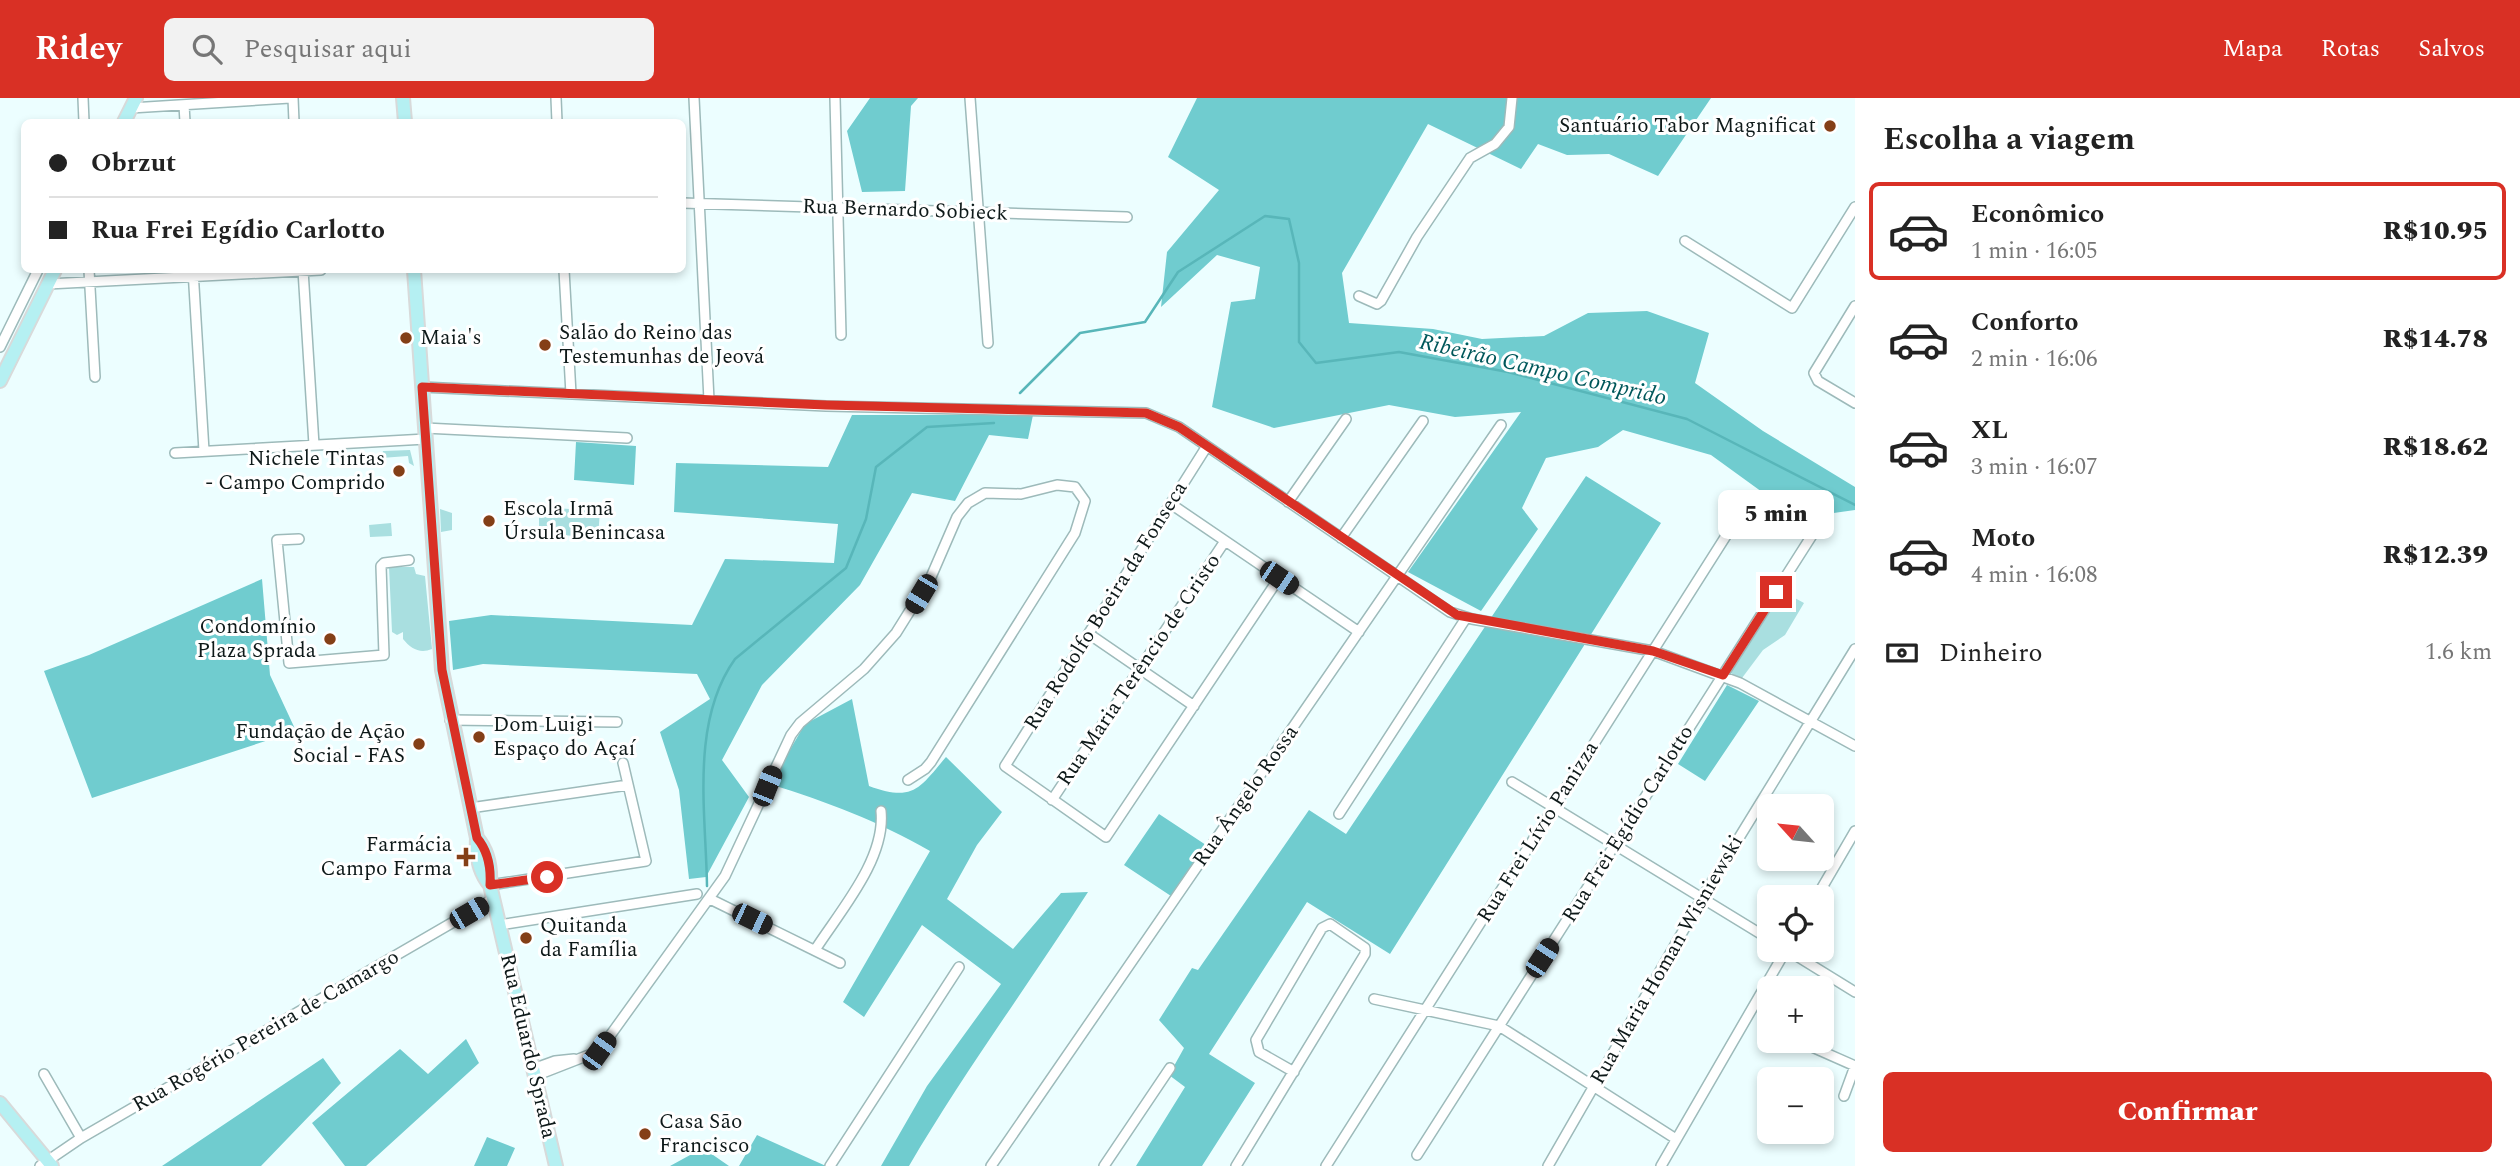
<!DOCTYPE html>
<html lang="pt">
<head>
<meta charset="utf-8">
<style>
  body { margin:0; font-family:Spectral,serif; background:#f2f2f2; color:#222; height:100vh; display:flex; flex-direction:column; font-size:26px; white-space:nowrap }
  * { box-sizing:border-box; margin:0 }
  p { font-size:23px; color:#767676 }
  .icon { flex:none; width:38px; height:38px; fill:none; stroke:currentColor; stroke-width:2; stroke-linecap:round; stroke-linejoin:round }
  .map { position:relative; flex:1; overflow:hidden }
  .drawer { display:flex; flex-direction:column; background:#fff; width:665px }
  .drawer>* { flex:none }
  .banner { position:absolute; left:21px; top:21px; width:665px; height:154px; border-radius:10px; box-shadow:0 4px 10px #0003; display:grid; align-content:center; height:154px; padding:0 28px; background:#fff }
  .needle { width:46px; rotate:297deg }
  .buttons { position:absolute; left:1757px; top:696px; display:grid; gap:14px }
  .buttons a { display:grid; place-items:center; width:77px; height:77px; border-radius:10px; background:#fff; box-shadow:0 4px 10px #0003; font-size:35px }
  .end { position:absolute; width:32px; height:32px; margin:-16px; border:9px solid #d93025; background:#fff; box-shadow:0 0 0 4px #fff }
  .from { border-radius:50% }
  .bubble { position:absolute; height:49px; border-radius:10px; background:#fff; box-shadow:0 4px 10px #0003; font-size:23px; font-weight:800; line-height:49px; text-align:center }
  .car { position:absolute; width:21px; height:42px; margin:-21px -10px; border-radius:9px; box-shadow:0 0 5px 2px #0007; background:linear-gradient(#222 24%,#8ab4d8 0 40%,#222 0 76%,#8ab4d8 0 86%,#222 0) }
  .banner b { display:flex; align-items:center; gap:24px; height:66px; font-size:26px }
  .banner b+b { border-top:2px solid #e0e0e0 }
  .banner i { width:18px; height:18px; background:#222 }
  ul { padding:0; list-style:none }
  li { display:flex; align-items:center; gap:21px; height:98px; margin:0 14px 10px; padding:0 14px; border:4px solid transparent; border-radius:10px }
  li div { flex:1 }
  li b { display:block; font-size:26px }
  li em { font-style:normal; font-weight:800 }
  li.on { border-color:#d93025 }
  li>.icon { width:63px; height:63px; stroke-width:1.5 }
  h2 { padding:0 28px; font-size:32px; line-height:84px }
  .pay { display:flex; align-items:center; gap:18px; height:77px; padding:0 28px; font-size:26px }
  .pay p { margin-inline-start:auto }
  .primary-button { display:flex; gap:14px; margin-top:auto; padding:14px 28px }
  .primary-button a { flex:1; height:80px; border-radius:10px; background:#d93025; color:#fff; font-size:28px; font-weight:800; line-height:80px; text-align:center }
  header { display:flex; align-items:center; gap:42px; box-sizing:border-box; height:98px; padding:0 35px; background:#d93025; color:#fff }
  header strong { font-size:33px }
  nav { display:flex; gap:38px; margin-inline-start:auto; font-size:24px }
  .search { width:490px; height:63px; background:#f2f2f2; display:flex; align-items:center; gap:18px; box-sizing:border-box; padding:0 24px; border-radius:10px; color:#767676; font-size:26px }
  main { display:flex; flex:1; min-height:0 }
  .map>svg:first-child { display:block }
  .green { fill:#a9dfe0 }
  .forest { fill:#70cccf }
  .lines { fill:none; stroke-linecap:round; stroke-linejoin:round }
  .stream { stroke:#58b6b9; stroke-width:2.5 }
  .minor-casing { stroke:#9dbaba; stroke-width:12 }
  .major-casing { stroke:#d8dada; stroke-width:16 }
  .minor { stroke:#fff; stroke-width:9 }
  .major { stroke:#b5f0f2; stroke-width:12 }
  .route { stroke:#d93025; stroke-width:9 }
  .poi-dot { fill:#843f17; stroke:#fff; stroke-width:2.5 }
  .labels { text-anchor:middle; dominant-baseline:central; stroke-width:6; stroke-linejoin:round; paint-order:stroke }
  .poi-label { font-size:21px; fill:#0e1919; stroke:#fff; text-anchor:start }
  .street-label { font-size:21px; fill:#0e1919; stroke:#fff }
  .water-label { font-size:23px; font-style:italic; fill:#00575a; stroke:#fff }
</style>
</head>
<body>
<header>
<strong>Ridey</strong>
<div class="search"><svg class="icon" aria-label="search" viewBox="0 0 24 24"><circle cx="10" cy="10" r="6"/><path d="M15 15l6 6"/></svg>Pesquisar aqui</div>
<nav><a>Mapa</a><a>Rotas</a><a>Salvos</a></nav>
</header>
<main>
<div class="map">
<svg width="1855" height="1068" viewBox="0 0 1855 1068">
  <rect width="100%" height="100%" fill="#ecfeff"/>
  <path class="green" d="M 410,352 L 414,368 L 409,365 L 408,358 L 381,360 L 383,353 Z
    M 539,409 L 600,413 L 598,439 L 539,436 Z
    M 440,411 L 452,415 L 452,432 L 441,434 Z
    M 391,425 L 392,438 L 370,439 L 369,427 Z
    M 389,469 L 414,469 L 416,476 L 425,478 L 432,551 C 420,556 411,551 403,541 L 403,534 L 397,537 L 392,534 Z
    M 1782,493 L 1804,505 L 1785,537 L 1763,552 L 1742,580 L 1730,575 Z"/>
  <path class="forest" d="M 870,0 L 918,0 L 911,8 L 905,93 L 862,94 L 847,33 Z
    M 1197,0 L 1711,0 L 1658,78 L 1609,56 L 1567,57 L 1538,46 L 1521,71 L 1428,26 L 1342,175 L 1349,225 L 1433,231 L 1482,241 L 1544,238 L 1588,215 L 1647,213 L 1709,235 L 1695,285 L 1763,333 L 1855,389 L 1855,412 L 1798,420 L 1711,357 L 1623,332 L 1598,349 L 1546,360 L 1522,410 L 1538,431 L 1481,513 L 1408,474 L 1521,314 L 1455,319 L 1389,307 L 1274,330 L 1212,309 L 1231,204 L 1255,201 L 1260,169 L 1217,157 L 1161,209 L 1167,154 L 1219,92 L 1168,59 Z
    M 852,317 L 1033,317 L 1028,341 L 989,337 L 955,403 L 912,395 L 860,487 L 762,587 L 722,662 L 749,699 L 706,779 L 689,781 L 679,692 L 660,634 L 710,601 L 697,576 L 483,566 L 453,572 L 449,523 L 491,517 L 692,527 L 725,461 L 834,465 L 838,426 L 674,414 L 676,365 L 828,369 Z
    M 576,344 L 636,348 L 634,387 L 574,382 Z
    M 1586,378 L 1661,425 L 1390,856 L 1307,804 L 1209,956 L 1255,985 L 1202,1068 L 1136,1068 L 1185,989 L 1169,977 L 1184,950 L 1159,922 L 1192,870 L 1198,872 L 1309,712 L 1346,736 Z
    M 262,481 L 270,577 L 296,633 L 92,700 L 44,573 L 89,557 Z
    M 1727,587 L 1759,603 L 1705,683 L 1678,666 Z
    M 852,601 L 869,688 C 913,704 919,691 946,659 L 1002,714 L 977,747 L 947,801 L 1013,851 L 1061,795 L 1088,794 C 1029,886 964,974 909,1068 L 881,1068 L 927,988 L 1001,886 L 922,827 L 864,919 L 843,904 L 930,753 C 878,723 827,704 770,686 L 805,626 Z
    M 1159,716 L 1206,747 L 1171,798 L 1124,767 Z
    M 466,941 L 479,965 L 366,1068 L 345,1068 L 312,1025 L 400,951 L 428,976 Z
    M 323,960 L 341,985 L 261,1068 L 162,1068 Z
    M 757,1037 L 826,1068 L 739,1068 Z
    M 487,1039 L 515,1050 L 507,1068 L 474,1068 Z
    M 703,1050 L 729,1068 L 670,1068 Z"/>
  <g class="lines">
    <path class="stream" d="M 1020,295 L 1080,235 L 1145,224 L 1178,174 L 1265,118 L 1289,121 L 1299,165 L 1299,244 L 1316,265 L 1399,254 L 1508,274 L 1687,321 L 1855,407
      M 707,788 C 706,715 690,624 735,561 L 846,470 L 866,421 L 876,369 L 927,329 L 994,325"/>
    <g class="minor-casing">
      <path id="minor" d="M 83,0 L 84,24
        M 293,0 L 294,24
        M 556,0 L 557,24
        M 694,0 L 709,302
        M 835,0 L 841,237
        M 970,0 L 988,245
        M 184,7 L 185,24
        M 131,10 L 290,0
        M 682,105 L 1127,119
        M 1685,143 L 1792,210 L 1855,109
        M 89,172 L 95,279
        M 193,172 L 204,353
        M 303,172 L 314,347
        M 564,172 L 571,296
        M 48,186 L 321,172
        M 1359,198 L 1377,206 L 1381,203 L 1417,139 L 1470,60 L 1495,46 L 1509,29 L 1512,0
        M 1855,208 L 1814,275 L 1818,283 L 1855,305
        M 0,249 L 38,172
        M 422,289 L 826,308 L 1146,315 L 1179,329 L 1450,514 L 1472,521 L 1653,553 L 1740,585 L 1855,648
        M 425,330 L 627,340
        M 1207,348 L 1005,668 L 1106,739 L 1279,480
        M 175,355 L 426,341
        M 1288,404 L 1346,321
        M 1171,406 L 1359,534
        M 1341,440 L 1423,323
        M 299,441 L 277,442 L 289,565 L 384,557 L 381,468 L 384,465 L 409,462
        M 1089,536 L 1194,608
        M 450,622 L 617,624
        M 1512,684 L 1769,841
        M 1052,702 L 1225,443
        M 470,710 L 628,687
        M 1339,716 L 1466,520
        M 490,787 L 646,763 L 623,665
        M 1816,800 L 1855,733
        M 710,801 L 840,865
        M 499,827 L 697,796
        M 815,852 C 840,813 886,761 881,713
        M 1787,852 L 1855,894
        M 1374,901 L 1499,928 L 1676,1041
        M 1803,945 L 1855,968
        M 533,971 L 555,963 L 574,961
        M 44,976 L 81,1040
        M 535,978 L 599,953 L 725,778 L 791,637 L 800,625 L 864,571 L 896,535 L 931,479 L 957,419 L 968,405 L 985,395 L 1021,396 L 1057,387 L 1075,389 L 1085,403 L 1075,435 L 931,664 L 925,671 L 908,682
        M 1844,998 L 1855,968
        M 1417,1057 L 1816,431
        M 40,1068 L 81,1040 L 493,801
        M 830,1068 L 959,869
        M 991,1068 L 1501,327
        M 1104,1068 L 1170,970
        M 1236,1068 L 1365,856 L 1365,850 L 1330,826 L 1322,830 L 1256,942 L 1259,954 L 1294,974
        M 1326,1068 L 1750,400
        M 1548,1068 L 1702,800 L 1855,551
        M 1661,1068 L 1786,852"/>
    </g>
    <g class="major-casing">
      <path id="major" d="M 403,0 L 405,24
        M 124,24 L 136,0
        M 414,172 L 442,572 L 477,740 C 476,757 479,774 490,787
        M 0,283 L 55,172
        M 477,740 C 488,753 491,771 490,787 L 556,1068
        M 0,1005 L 52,1068"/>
    </g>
    <use href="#minor" class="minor"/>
    <use href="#major" class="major"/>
  </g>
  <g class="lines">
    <path class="route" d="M 547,779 L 490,787 C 491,771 488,753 477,740 L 442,572 L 422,289 L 826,307 L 1146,315 L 1179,329 L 1457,517 L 1653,553 L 1723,577 L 1776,494"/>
  </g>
  <g class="poi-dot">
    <circle cx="1830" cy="28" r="7"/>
    <circle cx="406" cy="240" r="7"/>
    <circle cx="545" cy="247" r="7"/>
    <circle cx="399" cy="373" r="7"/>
    <circle cx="489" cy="423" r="7"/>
    <circle cx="330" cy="541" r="7"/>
    <circle cx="479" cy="639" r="7"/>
    <circle cx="419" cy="646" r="7"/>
    <path d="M462.5 748.5h7v7h7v7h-7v7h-7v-7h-7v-7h7z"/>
    <circle cx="526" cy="840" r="7"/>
    <circle cx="645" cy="1036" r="7"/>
  </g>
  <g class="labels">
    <g class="poi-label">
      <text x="1816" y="28" text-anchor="end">Santuário Tabor Magnificat</text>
      <text x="559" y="235">Salão do Reino das<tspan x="559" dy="24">Testemunhas de Jeová</tspan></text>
      <text x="420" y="240">Maia's</text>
      <text x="385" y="361" text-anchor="end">Nichele Tintas<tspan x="385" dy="24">- Campo Comprido</tspan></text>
      <text x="503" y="411">Escola Irmã<tspan x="503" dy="24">Úrsula Benincasa</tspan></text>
      <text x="316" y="529" text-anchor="end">Condomínio<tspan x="316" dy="24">Plaza Sprada</tspan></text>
      <text x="493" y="627">Dom Luigi<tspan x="493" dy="24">Espaço do Açaí</tspan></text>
      <text x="405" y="634" text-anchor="end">Fundação de Ação<tspan x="405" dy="24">Social - FAS</tspan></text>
      <text x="452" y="747" text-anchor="end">Farmácia<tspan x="452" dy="24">Campo Farma</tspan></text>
      <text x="540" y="828">Quitanda<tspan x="540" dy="24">da Família</tspan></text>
      <text x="659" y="1024">Casa São<tspan x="659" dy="24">Francisco</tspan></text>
    </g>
    <g class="street-label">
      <text transform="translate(905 112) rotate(2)">Rua Bernardo Sobieck</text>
      <text transform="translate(1106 508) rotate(-58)">Rua Rodolfo Boeira da Fonseca</text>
      <text transform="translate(1139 572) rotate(-56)">Rua Maria Terêncio de Cristo</text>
      <text transform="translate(1246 698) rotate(-55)">Rua Ângelo Rossa</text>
      <text transform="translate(1628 726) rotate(-58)">Rua Frei Egídio Carlotto</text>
      <text transform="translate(1538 734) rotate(-58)">Rua Frei Lívio Panizza</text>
      <text transform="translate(1667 862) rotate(-60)">Rua Maria Homan Wisniewski</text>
      <text transform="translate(266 933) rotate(-30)">Rua Rogério Pereira de Camargo</text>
      <text transform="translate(528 948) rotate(77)">Rua Eduardo Sprada</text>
    </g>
    <g class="water-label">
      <text transform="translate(1543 272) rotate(13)">Ribeirão Campo Comprido</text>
    </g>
  </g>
</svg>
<div class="buttons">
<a><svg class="needle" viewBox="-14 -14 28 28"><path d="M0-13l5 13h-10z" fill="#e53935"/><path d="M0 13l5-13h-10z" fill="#767676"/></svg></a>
<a><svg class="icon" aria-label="locate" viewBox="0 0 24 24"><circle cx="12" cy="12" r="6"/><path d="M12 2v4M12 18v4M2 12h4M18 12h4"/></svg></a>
<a>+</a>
<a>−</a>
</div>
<i class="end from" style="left:547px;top:779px"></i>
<i class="end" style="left:1776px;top:494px"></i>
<div class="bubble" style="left:1718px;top:392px;width:116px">5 min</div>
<i class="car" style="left:1279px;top:480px;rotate:124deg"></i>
<i class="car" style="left:921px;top:496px;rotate:211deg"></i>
<i class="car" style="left:767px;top:688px;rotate:22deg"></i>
<i class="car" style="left:469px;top:815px;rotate:60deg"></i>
<i class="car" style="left:752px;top:821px;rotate:116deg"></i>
<i class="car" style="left:1542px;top:860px;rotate:33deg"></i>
<i class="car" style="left:599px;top:953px;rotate:36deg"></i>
<div class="banner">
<b><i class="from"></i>Obrzut</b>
<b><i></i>Rua Frei Egídio Carlotto</b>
</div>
</div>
<section class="drawer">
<h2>Escolha a viagem</h2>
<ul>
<li class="on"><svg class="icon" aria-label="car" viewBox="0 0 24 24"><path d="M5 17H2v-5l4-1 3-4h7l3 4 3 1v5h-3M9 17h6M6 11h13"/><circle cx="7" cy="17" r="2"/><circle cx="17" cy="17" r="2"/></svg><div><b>Econômico</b><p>1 min · 16:05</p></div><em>R$10.95</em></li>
<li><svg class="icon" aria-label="car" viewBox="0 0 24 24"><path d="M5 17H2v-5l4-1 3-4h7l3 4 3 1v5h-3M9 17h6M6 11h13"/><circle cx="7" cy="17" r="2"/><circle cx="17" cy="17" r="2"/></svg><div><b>Conforto</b><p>2 min · 16:06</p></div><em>R$14.78</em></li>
<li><svg class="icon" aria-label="car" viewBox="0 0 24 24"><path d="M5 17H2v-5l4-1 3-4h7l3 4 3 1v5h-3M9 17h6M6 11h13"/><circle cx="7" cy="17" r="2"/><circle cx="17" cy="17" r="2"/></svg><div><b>XL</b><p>3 min · 16:07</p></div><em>R$18.62</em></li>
<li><svg class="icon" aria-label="car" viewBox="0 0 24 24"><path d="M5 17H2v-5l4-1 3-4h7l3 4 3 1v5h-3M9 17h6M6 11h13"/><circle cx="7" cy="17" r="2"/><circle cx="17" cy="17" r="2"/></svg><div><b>Moto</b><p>4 min · 16:08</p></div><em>R$12.39</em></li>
</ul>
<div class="pay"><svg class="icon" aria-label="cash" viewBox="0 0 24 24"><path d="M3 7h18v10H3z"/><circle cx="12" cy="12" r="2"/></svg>Dinheiro<p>1.6 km</p></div>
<div class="primary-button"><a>Confirmar</a></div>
</section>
</main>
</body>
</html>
